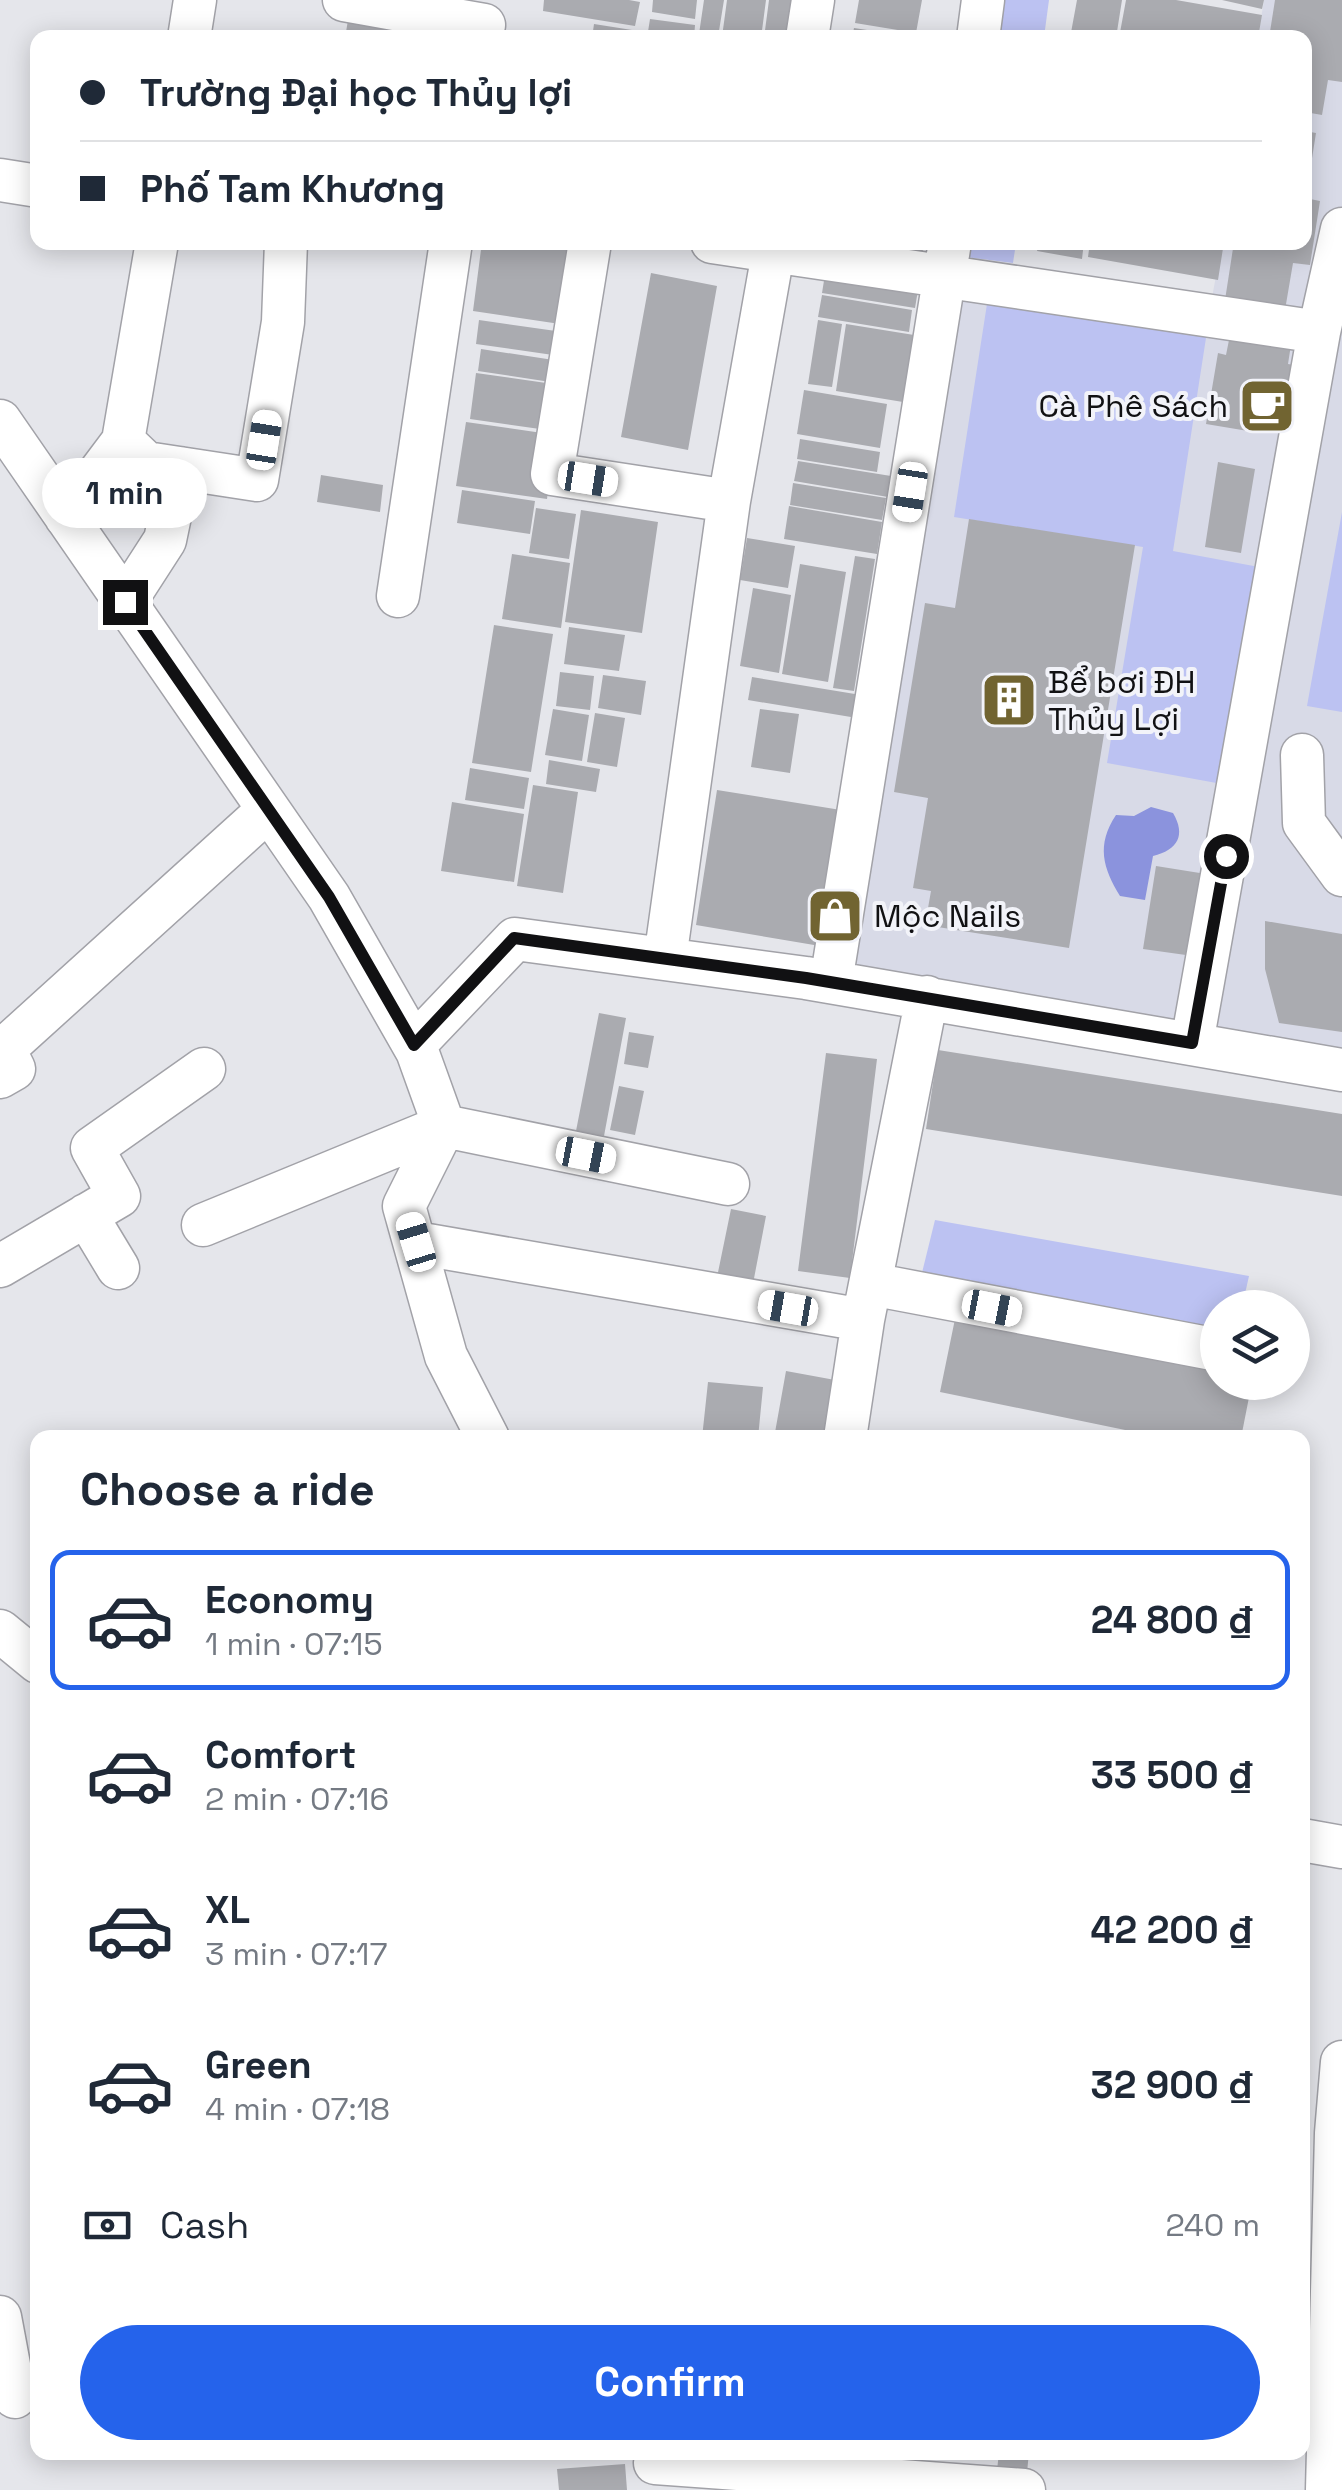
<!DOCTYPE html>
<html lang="en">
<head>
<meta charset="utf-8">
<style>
  body { margin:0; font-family:"Space Grotesk",sans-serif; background:#f6f6f7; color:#1f2937; height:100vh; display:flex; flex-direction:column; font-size:38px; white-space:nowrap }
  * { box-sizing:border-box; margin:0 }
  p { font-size:32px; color:#747a83 }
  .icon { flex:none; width:55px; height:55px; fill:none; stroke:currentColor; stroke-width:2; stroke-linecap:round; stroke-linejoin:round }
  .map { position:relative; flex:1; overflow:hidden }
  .side { position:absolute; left:30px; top:1430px; width:1280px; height:1030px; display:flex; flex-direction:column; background:#fff; border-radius:20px; box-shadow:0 5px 25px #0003 }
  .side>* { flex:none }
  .hud { position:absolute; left:30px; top:30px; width:1282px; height:220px; border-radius:20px; box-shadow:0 5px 25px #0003; display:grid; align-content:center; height:220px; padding:0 50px; background:#fff }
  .controls { position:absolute; left:1200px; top:1290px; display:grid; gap:20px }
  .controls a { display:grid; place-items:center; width:110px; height:110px; border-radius:50%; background:#fff; box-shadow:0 5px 25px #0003; font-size:50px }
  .end { position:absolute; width:45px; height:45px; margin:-22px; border:12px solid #111113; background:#fff; box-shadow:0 0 0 5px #fff }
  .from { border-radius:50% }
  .bubble { position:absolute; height:70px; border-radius:35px; background:#fff; box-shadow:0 5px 25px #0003; font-size:32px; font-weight:600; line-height:70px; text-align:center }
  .car { position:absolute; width:30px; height:60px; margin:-30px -15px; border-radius:12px; box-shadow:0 0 8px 2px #0007; background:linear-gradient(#fff 24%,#345 0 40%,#fff 0 76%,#345 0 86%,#fff 0) }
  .hud b { display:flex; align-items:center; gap:35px; height:95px; font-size:38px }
  .hud b+b { border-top:2px solid #e0e1e3 }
  .hud i { width:25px; height:25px; background:#1f2937 }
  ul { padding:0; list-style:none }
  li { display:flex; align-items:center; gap:30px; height:140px; margin:0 20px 15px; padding:0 30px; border:5px solid transparent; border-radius:20px }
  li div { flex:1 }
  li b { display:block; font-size:38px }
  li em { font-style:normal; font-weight:600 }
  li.on { border-color:#2563eb }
  li>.icon { width:90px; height:90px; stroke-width:1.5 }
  h2 { padding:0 50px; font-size:45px; line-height:120px }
  .pay { display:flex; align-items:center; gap:25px; height:110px; padding:0 50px; font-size:38px }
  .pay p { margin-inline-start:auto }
  .button { display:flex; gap:20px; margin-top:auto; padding:20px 50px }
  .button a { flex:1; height:115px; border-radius:60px; background:#2563eb; color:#fff; font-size:40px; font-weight:600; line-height:115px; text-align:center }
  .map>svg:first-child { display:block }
  .built { fill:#d8dae7 }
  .green { fill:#bcc2f2 }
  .water { fill:#8b93dd }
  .building { fill:#aaabb0 }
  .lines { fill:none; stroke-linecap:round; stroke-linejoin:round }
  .minor-casing { stroke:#a2a2a8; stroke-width:45 }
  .minor { stroke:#fff; stroke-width:42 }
  .route { stroke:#111113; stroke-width:12 }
  .labels { text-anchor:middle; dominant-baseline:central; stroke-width:8; stroke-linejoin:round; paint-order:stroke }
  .poi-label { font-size:32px; fill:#111113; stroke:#f2f3f9; text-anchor:start }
</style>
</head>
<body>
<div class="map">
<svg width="1342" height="2490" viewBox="0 0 1342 2490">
  <rect width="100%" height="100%" fill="#e5e6eb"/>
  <path class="built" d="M 1264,0 L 1342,0 L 1342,1049 L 848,975 L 955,287 L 1207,325 L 1222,243 L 1305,242 L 1305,38 L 1258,37 Z"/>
  <path class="green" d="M 993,0 L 1049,0 L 1044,37 L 988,38 Z
    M 959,243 L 1016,243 L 1013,263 L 958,256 Z
    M 989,291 L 1208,325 L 1173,551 L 1259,567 L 1222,784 L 1107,763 L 1143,547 L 954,517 Z
    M 1342,512 L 1342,712 L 1307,706 Z
    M 935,1220 L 1249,1276 L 1242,1307 L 1218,1308 L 1217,1350 L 917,1293 Z"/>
  <path class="water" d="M 1151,807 L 1173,813 C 1186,835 1178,850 1153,856 L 1145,900 L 1120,896 C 1103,868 1096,845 1116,815 L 1134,816 Z"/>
  <path class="building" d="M 544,0 L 629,0 L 640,2 L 635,26 L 543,11 Z
    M 653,0 L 697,0 L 695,19 L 652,12 Z
    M 704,0 L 724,0 L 718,37 L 699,34 Z
    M 727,0 L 766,0 L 761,38 L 722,37 Z
    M 769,0 L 808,0 L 802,38 L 764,38 Z
    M 859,0 L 922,0 L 916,33 L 855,23 Z
    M 1077,0 L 1122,0 L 1116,38 L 1070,38 Z
    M 1126,0 L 1176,0 L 1262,15 L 1258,38 L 1119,38 Z
    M 1222,0 L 1264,0 L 1262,9 Z
    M 1275,0 L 1342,0 L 1342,82 L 1328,80 L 1322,115 L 1305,112 L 1305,38 L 1269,38 Z
    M 349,14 L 395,22 L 392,38 L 345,38 Z
    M 650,19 L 695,25 L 694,38 L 647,38 Z
    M 594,24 L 632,30 L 631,38 L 592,38 Z
    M 854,28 L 900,35 L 900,38 L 852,38 Z
    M 1305,131 L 1316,133 L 1307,190 L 1305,190 Z
    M 1305,198 L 1320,201 L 1310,265 L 1293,263 L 1285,310 L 1225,300 L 1234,242 L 1305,242 Z
    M 482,242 L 570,244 L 560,324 L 473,311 Z
    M 878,242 L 924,242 L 921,263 L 876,256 Z
    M 1039,242 L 1084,242 L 1082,259 L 1037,251 Z
    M 1090,242 L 1224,242 L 1218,280 L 1088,257 Z
    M 827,262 L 920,278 L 915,308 L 822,293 Z
    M 651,273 L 717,286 L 688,450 L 621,437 Z
    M 822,295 L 912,310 L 909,332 L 818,317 Z
    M 479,320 L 563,332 L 560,356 L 476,344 Z
    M 818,320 L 842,324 L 832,387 L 808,384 Z
    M 846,324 L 914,335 L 903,402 L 836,391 Z
    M 1224,326 L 1292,338 L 1288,364 L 1306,367 L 1299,409 L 1258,403 L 1254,432 L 1206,424 L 1218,353 L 1226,355 L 1229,340 L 1222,340 Z
    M 481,349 L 560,361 L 557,383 L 478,371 Z
    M 476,373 L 560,385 L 554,431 L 470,419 Z
    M 804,390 L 887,404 L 880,448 L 797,434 Z
    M 466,422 L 556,435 L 547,499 L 456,486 Z
    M 800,439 L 880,452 L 877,472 L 797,459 Z
    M 798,461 L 891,476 L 888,497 L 794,481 Z
    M 1218,462 L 1255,469 L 1241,553 L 1205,547 Z
    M 321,475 L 383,485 L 380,512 L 317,502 Z
    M 793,483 L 886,498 L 882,520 L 790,505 Z
    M 462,490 L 535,501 L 530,534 L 457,523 Z
    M 789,506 L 882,522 L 877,554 L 784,539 Z
    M 536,508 L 576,514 L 569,559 L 529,553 Z
    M 581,510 L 658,522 L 642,633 L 565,622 Z
    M 969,519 L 1135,545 L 1069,948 L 925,925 L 931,891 L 913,888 L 928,798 L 894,792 L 925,603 L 955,608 Z
    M 747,538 L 795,546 L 788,588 L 740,580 Z
    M 512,554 L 570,563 L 561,628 L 502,619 Z
    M 855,556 L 875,559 L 854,691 L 833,688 Z
    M 800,564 L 846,572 L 828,682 L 782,674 Z
    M 753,588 L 791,595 L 779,673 L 740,666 Z
    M 494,625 L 553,634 L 531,772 L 472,763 Z
    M 569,627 L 625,635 L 619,671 L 564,664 Z
    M 560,672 L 594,676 L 590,710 L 556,706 Z
    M 603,675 L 646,681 L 641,715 L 598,708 Z
    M 752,677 L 861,695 L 857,718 L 748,700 Z
    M 553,709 L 589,715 L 582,761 L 545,755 Z
    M 760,709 L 799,714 L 790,773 L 751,767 Z
    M 595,713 L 625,718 L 617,767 L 587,762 Z
    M 549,760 L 600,769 L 596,792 L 546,784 Z
    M 470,768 L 529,778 L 524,809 L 465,800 Z
    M 533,785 L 578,792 L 563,893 L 517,886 Z
    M 717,790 L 847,811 L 826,947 L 696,925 Z
    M 452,802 L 524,814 L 514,882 L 441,871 Z
    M 1156,866 L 1206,874 L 1193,956 L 1143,949 Z
    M 1265,921 L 1342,934 L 1342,1032 L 1279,1023 L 1265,969 Z
    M 599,1013 L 626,1018 L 604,1136 L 576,1131 Z
    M 629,1032 L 654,1036 L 648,1068 L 624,1064 Z
    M 938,1050 L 1342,1114 L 1342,1196 L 926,1129 Z
    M 826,1053 L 877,1059 L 850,1278 L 798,1271 Z
    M 619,1086 L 644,1091 L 635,1135 L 610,1130 Z
    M 731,1209 L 766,1216 L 751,1294 L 715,1287 Z
    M 955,1319 L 1218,1372 L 1218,1382 L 1252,1382 L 1241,1438 L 1164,1438 L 940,1392 Z
    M 786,1371 L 846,1382 L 836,1438 L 774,1438 Z
    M 708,1382 L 763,1387 L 758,1438 L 702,1438 Z
    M 999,2452 L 1029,2452 L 1026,2483 L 996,2480 Z
    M 625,2464 L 627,2490 L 559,2490 L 557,2469 Z"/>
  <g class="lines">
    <g class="minor-casing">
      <path id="minor" d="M 344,0 L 484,25
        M 189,38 L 195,0
        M 807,38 L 813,0
        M 978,38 L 983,0
        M 0,180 L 38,186
        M 590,242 L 552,474 L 729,501
        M 712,242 L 1319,332
        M 0,421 L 329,897 L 417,1051 L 444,1126 L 404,1206 L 446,1356 L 488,1438
        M 123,441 L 146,463 L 257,480 L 283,322 L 286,242
        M 66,517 L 123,441 L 157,242
        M 398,596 L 451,242
        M 125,602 L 165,540 L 180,468
        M 1302,755 L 1304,823 L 1342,875
        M 665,959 L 729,501 L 775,242
        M 831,982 L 950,242
        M 1192,1043 L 1319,332 L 1342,229
        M 414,1045 L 515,939 L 806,978 L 1342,1070
        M 0,1077 L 14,1069 L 4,1049 L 268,810
        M 86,1215 L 118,1268
        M 203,1225 L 444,1126 L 728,1184
        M 416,1243 L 863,1320
        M 0,1266 L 119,1196 L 92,1148 L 204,1069
        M 871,1284 L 1218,1350
        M 845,1438 L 863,1320 L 927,997
        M 0,1631 L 38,1662
        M 1302,1840 L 1342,1847
        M 0,2317 L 15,2397
        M 655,2463 L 1024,2490
        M 1327,2490 L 1336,2133 L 1342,2062"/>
    </g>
    <use href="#minor" class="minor"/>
  </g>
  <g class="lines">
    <path class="route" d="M 125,602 L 329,897 L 414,1045 L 514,938 L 806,978 L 1192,1043 L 1226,856"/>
  </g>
  <defs>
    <g id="cafe-square" transform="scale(2.875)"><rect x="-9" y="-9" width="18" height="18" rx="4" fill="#716431" stroke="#f2f3f9"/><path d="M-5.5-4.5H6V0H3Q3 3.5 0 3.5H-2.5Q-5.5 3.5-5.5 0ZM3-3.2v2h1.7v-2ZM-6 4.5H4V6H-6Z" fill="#fff"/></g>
    <g id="building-square" transform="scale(2.875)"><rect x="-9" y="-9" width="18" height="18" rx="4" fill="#716431" stroke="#f2f3f9"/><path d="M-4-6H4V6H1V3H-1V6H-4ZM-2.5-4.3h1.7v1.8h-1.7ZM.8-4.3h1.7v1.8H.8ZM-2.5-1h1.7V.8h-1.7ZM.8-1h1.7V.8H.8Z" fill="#fff"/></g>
    <g id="shop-square" transform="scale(2.875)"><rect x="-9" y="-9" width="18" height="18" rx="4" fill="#716431" stroke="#f2f3f9"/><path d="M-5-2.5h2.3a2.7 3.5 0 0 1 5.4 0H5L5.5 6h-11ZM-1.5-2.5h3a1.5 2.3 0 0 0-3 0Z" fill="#fff"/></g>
  </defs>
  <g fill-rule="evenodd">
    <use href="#cafe-square" x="1267" y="406"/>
    <use href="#building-square" x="1009" y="700"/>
    <use href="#shop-square" x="835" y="916"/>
  </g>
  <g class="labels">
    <g class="poi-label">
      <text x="1228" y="406" text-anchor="end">Cà Phê Sách</text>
      <text x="1048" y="682">Bể bơi ĐH<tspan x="1048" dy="37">Thủy Lợi</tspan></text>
      <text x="874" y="916">Mộc Nails</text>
    </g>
  </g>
</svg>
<div class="controls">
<a><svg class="icon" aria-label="layers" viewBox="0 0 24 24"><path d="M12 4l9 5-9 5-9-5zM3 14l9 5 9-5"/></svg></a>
</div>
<i class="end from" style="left:1226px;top:856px"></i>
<i class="end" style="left:125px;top:602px"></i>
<div class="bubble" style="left:42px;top:458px;width:165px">1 min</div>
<i class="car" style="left:264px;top:440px;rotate:9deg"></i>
<i class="car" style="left:588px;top:479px;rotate:99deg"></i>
<i class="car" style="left:910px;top:492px;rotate:189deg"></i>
<i class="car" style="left:586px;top:1155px;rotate:101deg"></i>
<i class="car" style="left:416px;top:1242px;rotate:343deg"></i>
<i class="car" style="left:788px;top:1308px;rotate:280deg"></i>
<i class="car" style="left:992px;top:1308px;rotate:101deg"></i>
<div class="hud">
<b><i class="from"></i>Trường Đại học Thủy lợi</b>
<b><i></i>Phố Tam Khương</b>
</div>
<section class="side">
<h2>Choose a ride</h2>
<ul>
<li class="on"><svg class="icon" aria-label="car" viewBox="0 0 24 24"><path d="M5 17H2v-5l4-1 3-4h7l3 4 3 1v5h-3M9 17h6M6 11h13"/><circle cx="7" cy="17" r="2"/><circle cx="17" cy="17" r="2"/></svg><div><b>Economy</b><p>1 min · 07:15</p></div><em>24 800 ₫</em></li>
<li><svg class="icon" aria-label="car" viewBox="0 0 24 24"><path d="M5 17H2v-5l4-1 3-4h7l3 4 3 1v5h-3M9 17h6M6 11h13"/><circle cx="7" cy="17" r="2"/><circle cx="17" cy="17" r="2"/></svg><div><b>Comfort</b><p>2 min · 07:16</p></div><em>33 500 ₫</em></li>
<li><svg class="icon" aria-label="car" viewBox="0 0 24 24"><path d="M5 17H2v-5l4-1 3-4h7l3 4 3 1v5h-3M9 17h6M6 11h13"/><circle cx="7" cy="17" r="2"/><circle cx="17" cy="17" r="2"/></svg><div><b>XL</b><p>3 min · 07:17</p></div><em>42 200 ₫</em></li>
<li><svg class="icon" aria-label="car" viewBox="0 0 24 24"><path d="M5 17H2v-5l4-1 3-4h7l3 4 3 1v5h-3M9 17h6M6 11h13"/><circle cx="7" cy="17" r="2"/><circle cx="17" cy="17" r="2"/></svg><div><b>Green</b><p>4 min · 07:18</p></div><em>32 900 ₫</em></li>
</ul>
<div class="pay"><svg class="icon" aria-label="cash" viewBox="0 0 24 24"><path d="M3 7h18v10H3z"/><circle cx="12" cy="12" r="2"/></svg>Cash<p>240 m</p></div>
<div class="button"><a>Confirm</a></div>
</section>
</div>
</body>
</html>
